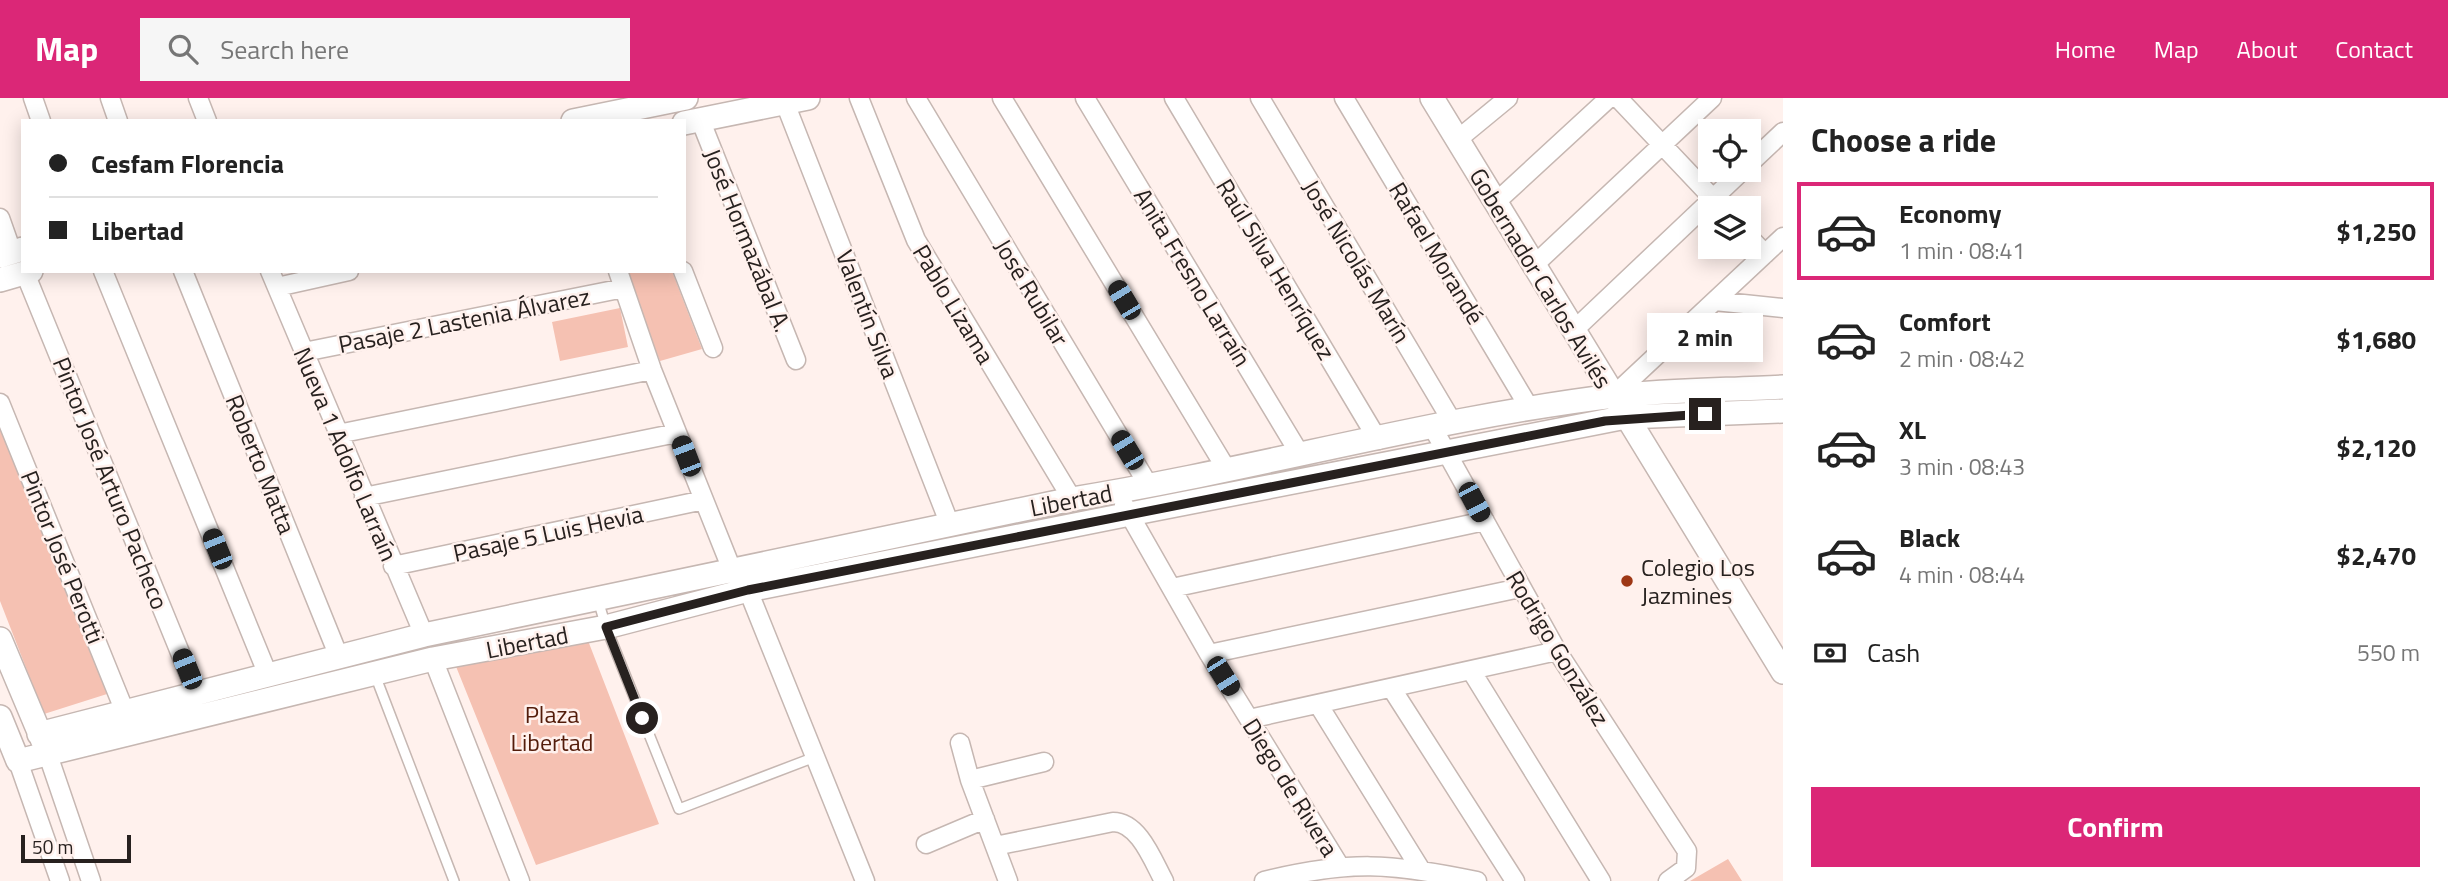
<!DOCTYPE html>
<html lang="en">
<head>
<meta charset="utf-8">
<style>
  body { margin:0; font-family:"Titillium Web",sans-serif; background:#f6f6f6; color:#222; height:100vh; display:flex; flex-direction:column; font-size:26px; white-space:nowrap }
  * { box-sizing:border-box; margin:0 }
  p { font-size:23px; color:#767676 }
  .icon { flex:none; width:38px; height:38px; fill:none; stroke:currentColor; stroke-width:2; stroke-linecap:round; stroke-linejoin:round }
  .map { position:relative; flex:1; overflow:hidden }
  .details { display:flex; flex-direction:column; background:#fff; width:665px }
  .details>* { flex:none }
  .guide { position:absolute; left:21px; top:21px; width:665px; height:154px; border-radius:0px; box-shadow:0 4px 18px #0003; display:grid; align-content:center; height:154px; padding:0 28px; background:#fff }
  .controls { position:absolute; left:1698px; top:21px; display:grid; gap:14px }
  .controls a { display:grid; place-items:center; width:63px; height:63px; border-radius:0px; background:#fff; box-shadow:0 4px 18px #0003; font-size:35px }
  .scale { position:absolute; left:21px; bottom:18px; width:110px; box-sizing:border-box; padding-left:7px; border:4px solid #27211f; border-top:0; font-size:19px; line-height:24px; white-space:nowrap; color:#27211f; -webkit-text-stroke:5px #fff1ed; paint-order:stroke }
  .end { position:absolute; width:32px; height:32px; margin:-16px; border:9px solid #27211f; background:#fff; box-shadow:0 0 0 4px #fff }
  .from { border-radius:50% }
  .bubble { position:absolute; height:49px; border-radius:0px; background:#fff; box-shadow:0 4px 18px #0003; font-size:23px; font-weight:700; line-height:49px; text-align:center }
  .car { position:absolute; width:21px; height:42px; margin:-21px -10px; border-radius:9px; box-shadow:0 0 5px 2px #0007; background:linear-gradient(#222 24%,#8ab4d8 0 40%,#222 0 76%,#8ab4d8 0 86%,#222 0) }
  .guide b { display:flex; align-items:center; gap:24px; height:66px; font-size:26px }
  .guide b+b { border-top:2px solid #e0e0e0 }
  .guide i { width:18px; height:18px; background:#222 }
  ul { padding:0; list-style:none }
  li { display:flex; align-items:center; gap:21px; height:98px; margin:0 14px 10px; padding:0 14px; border:4px solid transparent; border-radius:0px }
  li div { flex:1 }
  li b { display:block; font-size:26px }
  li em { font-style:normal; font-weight:700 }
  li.current { border-color:#db2777 }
  li>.icon { width:63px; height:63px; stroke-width:1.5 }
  h2 { padding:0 28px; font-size:32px; line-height:84px }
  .pay { display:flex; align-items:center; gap:18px; height:77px; padding:0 28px; font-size:26px }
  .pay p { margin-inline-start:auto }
  .action { display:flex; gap:14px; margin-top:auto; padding:14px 28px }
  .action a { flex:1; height:80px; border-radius:0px; background:#db2777; color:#fff; font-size:28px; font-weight:700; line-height:80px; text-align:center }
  header { display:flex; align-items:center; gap:42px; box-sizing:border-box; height:98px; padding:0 35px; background:#db2777; color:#fff }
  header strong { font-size:33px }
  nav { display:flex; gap:38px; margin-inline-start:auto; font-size:24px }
  .search { width:490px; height:63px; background:#f6f6f6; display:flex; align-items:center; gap:18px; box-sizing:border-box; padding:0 24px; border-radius:0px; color:#767676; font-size:26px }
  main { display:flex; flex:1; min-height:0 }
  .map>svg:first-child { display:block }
  .green { fill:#f5c1b2 }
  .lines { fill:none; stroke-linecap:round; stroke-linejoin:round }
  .service-casing { stroke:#c6b7b2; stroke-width:12 }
  .minor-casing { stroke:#c6b7b2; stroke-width:21 }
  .tertiary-casing { stroke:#c6b7b2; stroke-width:26 }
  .service { stroke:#fff; stroke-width:9 }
  .minor { stroke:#fff; stroke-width:18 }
  .tertiary { stroke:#fff; stroke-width:23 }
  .route { stroke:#27211f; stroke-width:9 }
  .poi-dot { fill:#9e3715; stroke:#fff1ed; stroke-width:2.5 }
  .labels { text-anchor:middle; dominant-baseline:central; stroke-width:5; stroke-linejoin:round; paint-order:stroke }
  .street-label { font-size:24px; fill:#27211f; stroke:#fff1ed }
  .poi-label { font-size:24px; fill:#27211f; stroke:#fff1ed; text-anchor:start }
  .park-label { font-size:24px; fill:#531c0a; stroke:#fff1ed }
</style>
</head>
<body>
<header>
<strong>Map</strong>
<div class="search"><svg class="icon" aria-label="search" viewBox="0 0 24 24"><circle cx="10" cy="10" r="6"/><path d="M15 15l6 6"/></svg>Search here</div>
<nav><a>Home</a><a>Map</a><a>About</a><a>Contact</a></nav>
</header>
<main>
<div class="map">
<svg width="1783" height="783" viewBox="0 0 1783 783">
  <rect width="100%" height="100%" fill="#fff1ed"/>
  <path class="green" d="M 624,173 L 672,173 L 702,251 L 660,263 Z
    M 620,210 L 628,249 L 560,263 L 552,224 Z
    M 0,329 L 107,596 L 44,616 L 0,503 Z
    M 587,540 L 659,726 L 536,767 L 455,566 Z
    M 1728,761 L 1742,783 L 1690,783 Z"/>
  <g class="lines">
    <g class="service-casing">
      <path id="service" d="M 598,502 L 606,529 L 679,711 L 815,659
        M 375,577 L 454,783"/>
    </g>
    <g class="minor-casing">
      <path id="minor" d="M 33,0 L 41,23
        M 110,0 L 118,23
        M 198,0 L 207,23
        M 859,0 L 916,142 L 1072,401
        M 916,0 L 1149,388
        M 1002,0 L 1227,372
        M 1085,0 L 1301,358
        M 1174,0 L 1378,342
        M 1260,0 L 1453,325
        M 1344,0 L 1530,311
        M 1618,0 L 1722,110
        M 785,5 L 950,427
        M 700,21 L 796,262
        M 1457,42 L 1508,0
        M 1748,67 L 1783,34
        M 1495,105 L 1609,0
        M 0,120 L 12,154
        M 1748,138 L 1765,156
        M 1533,168 L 1712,0
        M 103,173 L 268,577
        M 183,173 L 339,559
        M 270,173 L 424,537
        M 618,173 L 652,272 L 732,472 L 748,492 L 865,783
        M 683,173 L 713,250
        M 25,175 L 197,596
        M 277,189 L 349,173
        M 1715,203 L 1783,210
        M 1573,233 L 1743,72
        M 304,254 L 624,190
        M 1613,298 L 1783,139
        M 0,305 L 125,614
        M 1433,330 L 1557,553 L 1687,753 L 1686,770 L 1668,783
        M 338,336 L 652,272
        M 364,399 L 677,335
        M 1124,407 L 1209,556 L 1339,767
        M 393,468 L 704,402
        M 1172,490 L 1485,423
        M 1209,556 L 1520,490
        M 433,561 L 520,783
        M 1472,574 L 1601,783
        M 1392,591 L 1515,783
        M 1318,606 L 1421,772
        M 1249,621 L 1557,553
        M 960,645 L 970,682 L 1008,783
        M 47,654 L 91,783
        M 18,663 L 60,783
        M 970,682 L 1044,664
        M 926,746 L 985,721
        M 995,748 L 1113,724 C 1139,724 1153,763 1164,783
        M 1264,783 C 1350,762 1391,765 1477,783"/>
    </g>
    <g class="tertiary-casing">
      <path id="tertiary" d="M 1432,0 L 1783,574
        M 573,23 L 686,0
        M 684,25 L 808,0
        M 0,158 L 23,151
        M 0,182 L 31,173
        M 0,541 L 45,648
        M 0,619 L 18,663 L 433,561 L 606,529 L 748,492 L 1130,416 L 1626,319 L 1783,313
        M 39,636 L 424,537 L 1072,401 C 1253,372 1433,320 1614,298 C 1670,292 1727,292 1783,289"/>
    </g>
    <use href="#service" class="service"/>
    <use href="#minor" class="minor"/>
    <use href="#tertiary" class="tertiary"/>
  </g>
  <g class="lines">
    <path class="route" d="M 642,620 L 606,529 L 748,492 L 1605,323 L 1705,316"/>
  </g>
  <circle class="poi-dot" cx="1627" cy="483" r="7"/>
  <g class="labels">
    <g class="street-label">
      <text transform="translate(748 142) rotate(68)">José Hormazábal A.</text>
      <text transform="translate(1437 155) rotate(59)">Rafael Morandé</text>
      <text transform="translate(1357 163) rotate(59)">José Nicolás Marín</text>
      <text transform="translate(1276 171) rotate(59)">Raúl Silva Henríquez</text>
      <text transform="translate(1193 179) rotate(59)">Anita Fresno Larraín</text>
      <text transform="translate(1541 180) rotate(59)">Gobernador Carlos Avilés</text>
      <text transform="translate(1032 194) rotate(59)">José Rubilar</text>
      <text transform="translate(954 206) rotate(59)">Pablo Lizama</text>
      <text transform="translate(868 216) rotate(69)">Valentín Silva</text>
      <text transform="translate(464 222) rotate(-11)">Pasaje 2 Lastenia Álvarez</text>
      <text transform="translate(346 356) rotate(67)">Nueva 1 Adolfo Larraín</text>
      <text transform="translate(261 366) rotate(68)">Roberto Matta</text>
      <text transform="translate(111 385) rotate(68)">Pintor José Arturo Pacheco</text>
      <text transform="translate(1071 402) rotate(-11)">Libertad</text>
      <text transform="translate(548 435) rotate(-12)">Pasaje 5 Luis Hevia</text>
      <text transform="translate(63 459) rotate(68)">Pintor José Perotti</text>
      <text transform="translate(527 544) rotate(-11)">Libertad</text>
      <text transform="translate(1558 550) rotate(59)">Rodrigo González</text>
      <text transform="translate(1291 689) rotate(58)">Diego de Rivera</text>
    </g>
    <g class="poi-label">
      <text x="1641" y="469">Colegio Los<tspan x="1641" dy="28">Jazmines</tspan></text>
    </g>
    <g class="park-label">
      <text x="552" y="616">Plaza<tspan x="552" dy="28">Libertad</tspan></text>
    </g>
  </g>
</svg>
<div class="controls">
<a><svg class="icon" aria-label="locate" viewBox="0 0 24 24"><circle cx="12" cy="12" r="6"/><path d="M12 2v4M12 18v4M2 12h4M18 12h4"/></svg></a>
<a><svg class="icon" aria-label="layers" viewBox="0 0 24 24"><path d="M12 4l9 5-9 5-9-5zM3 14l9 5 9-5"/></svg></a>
</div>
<div class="scale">50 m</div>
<i class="end from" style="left:642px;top:620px"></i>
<i class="end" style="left:1705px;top:316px"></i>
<div class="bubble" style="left:1647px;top:215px;width:116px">2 min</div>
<i class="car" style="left:1124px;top:202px;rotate:329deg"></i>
<i class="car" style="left:1127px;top:352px;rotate:329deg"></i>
<i class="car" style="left:686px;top:358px;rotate:339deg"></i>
<i class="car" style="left:1474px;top:404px;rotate:152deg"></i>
<i class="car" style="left:217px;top:451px;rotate:338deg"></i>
<i class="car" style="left:187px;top:571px;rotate:338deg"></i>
<i class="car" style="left:1223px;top:578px;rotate:148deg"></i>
<div class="guide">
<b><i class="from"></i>Cesfam Florencia</b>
<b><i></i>Libertad</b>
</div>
</div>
<section class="details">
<h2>Choose a ride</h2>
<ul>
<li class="current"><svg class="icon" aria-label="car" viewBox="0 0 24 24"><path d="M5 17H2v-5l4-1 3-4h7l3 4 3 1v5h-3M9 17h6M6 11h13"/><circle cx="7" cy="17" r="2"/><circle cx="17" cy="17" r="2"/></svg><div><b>Economy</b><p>1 min · 08:41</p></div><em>$1,250</em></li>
<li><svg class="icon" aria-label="car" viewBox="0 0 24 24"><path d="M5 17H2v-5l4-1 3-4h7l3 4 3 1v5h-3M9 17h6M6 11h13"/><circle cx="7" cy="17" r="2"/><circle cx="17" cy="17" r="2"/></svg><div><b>Comfort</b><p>2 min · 08:42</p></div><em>$1,680</em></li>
<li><svg class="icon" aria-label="car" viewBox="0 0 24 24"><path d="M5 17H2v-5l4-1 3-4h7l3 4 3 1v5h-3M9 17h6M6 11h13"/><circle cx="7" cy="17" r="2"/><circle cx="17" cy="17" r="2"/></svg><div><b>XL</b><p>3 min · 08:43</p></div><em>$2,120</em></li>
<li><svg class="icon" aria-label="car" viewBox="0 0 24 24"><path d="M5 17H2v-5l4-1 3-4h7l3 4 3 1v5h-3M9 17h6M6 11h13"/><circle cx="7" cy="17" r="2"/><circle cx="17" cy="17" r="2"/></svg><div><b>Black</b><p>4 min · 08:44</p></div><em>$2,470</em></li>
</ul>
<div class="pay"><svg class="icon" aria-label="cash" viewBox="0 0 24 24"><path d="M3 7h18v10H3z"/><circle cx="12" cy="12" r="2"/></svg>Cash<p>550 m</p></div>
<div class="action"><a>Confirm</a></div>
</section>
</main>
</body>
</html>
